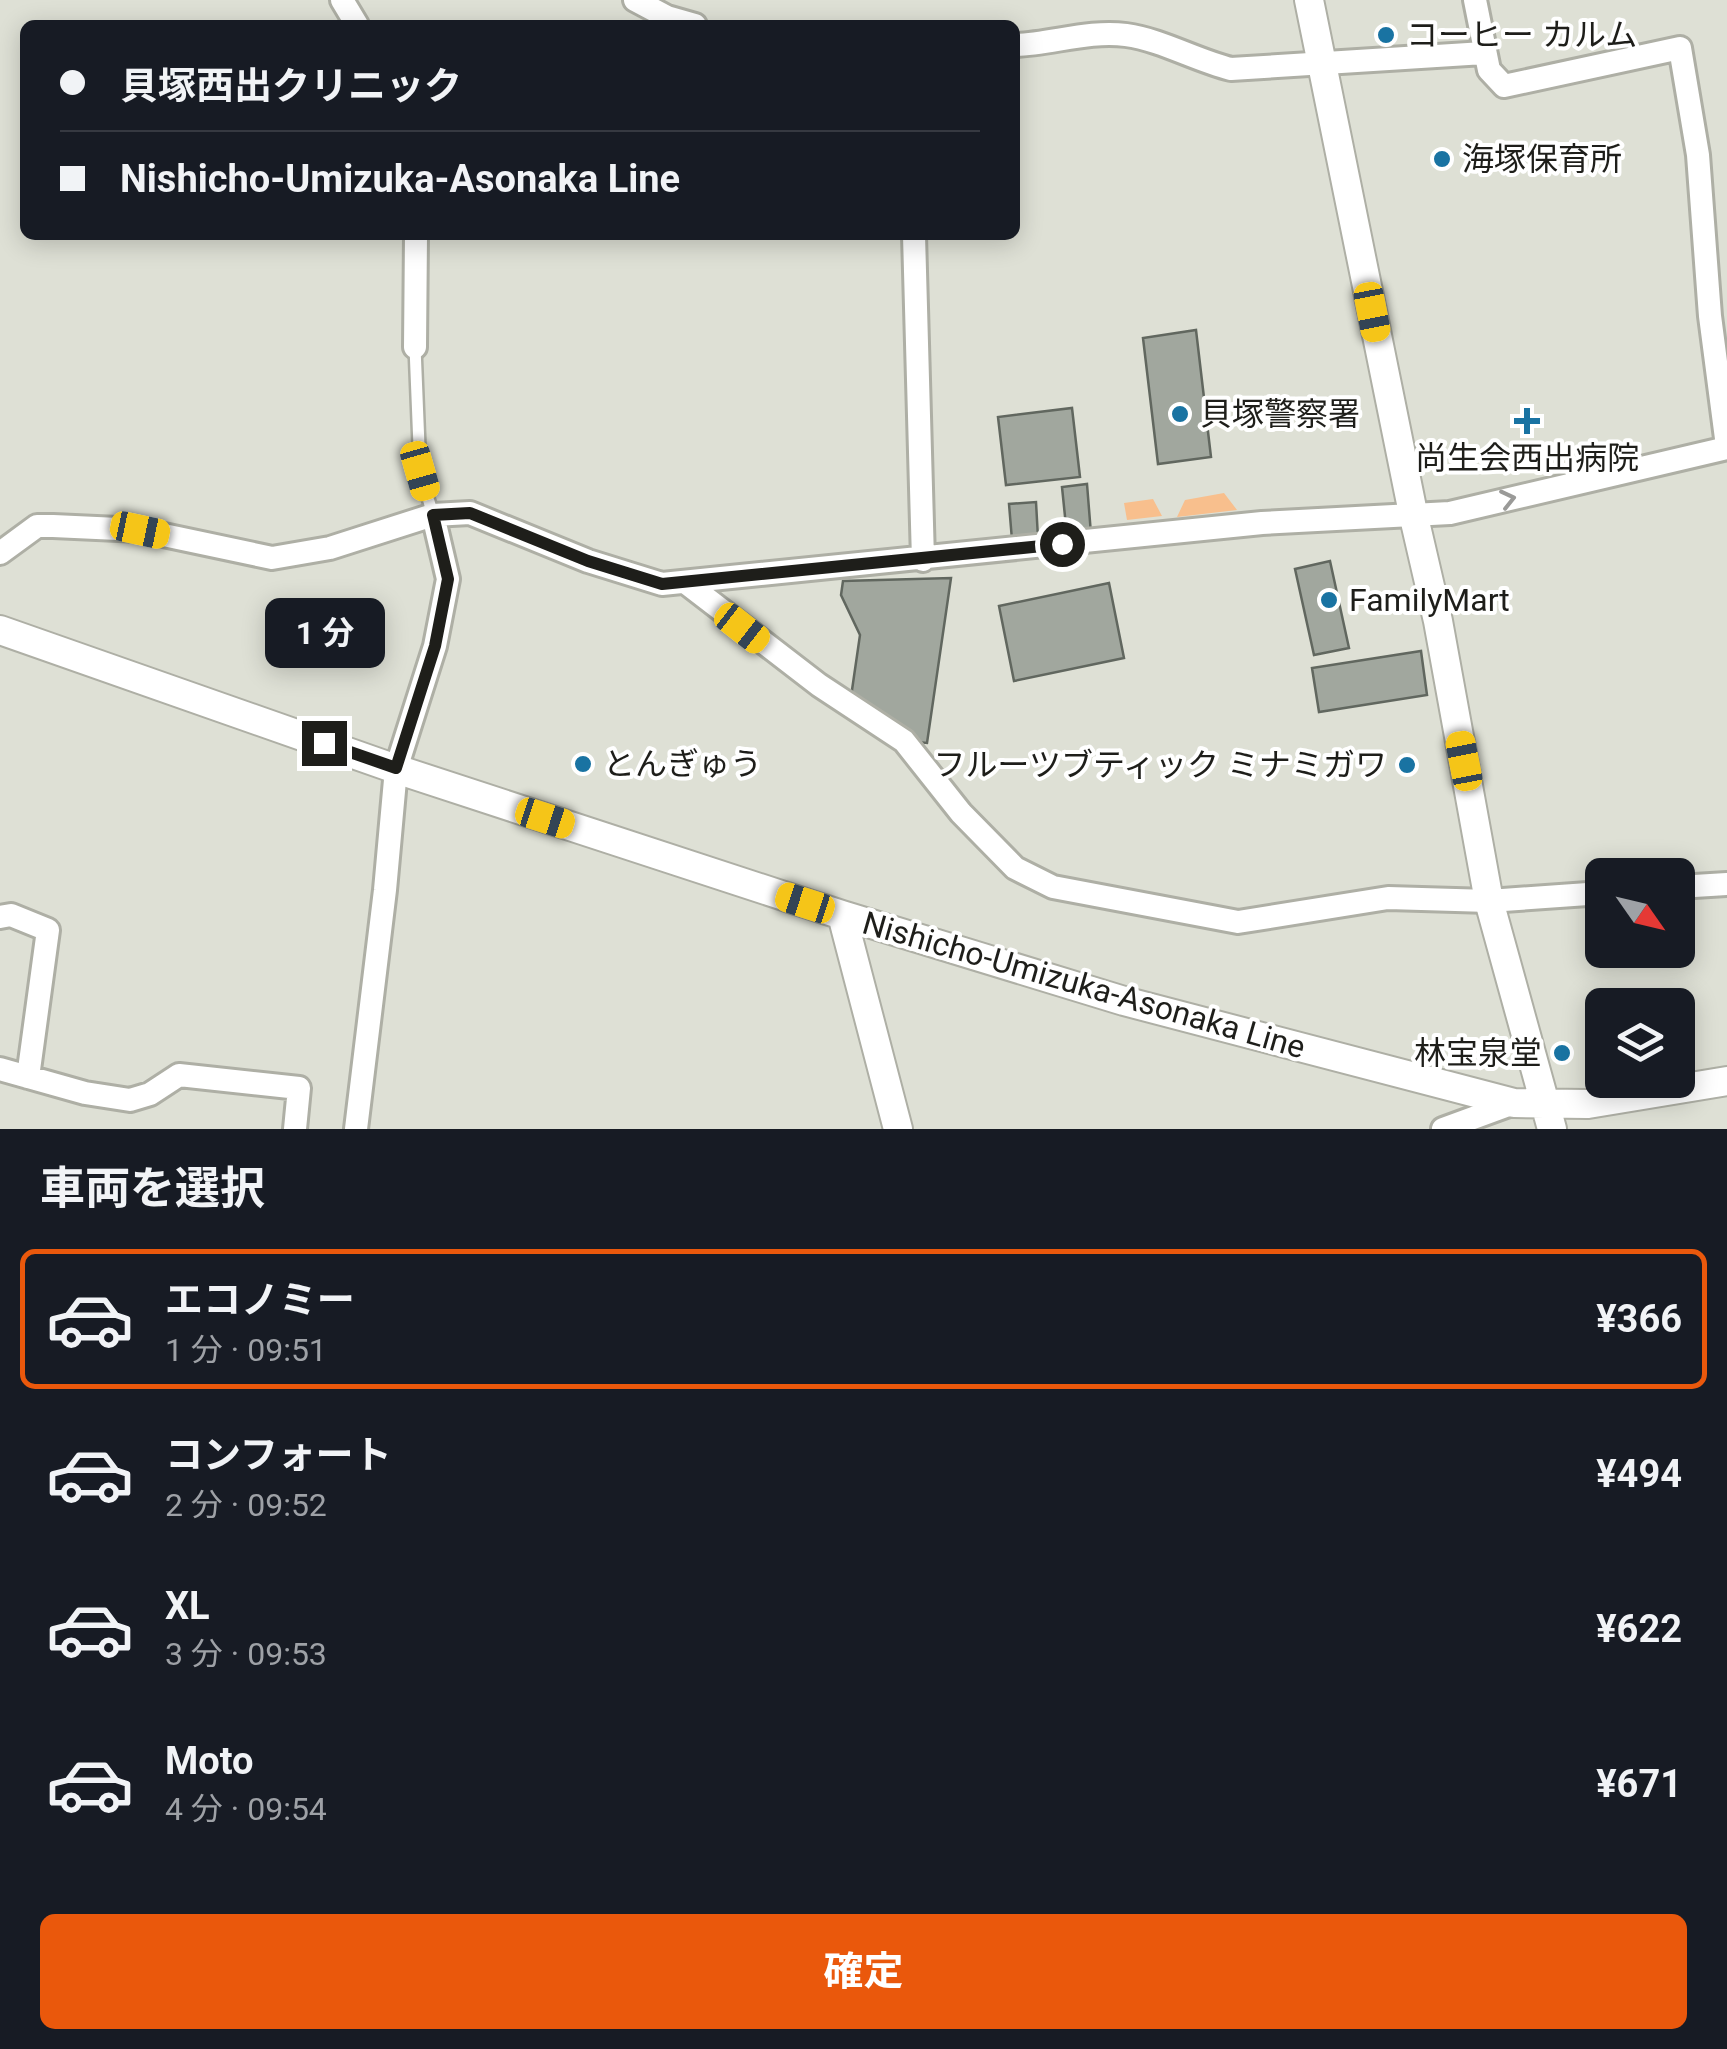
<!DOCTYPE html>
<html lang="ja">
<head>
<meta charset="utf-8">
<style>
  body { margin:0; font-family:Roboto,"Noto Sans JP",sans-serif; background:#20242c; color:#f1f3f6; height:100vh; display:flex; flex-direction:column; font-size:38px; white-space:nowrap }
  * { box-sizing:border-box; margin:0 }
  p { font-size:32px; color:#9ea1a6 }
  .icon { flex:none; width:55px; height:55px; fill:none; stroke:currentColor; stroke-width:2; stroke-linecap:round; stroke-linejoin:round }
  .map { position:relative; height:1129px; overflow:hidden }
  .sheet { display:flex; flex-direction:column; background:#171b24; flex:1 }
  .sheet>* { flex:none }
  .top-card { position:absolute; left:20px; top:20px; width:1000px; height:220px; border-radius:15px; box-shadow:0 5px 25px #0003; display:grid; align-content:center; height:220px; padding:0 40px; background:#171b24 }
  .needle { width:65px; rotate:124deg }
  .fabs { position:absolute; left:1585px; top:858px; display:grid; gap:20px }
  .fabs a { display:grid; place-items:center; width:110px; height:110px; border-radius:15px; background:#171b24; box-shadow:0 5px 25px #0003; font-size:50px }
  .end { position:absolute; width:45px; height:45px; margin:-22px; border:12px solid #1e1e1a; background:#fff; box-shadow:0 0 0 5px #fff }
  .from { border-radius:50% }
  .bubble { position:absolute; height:70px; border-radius:15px; background:#171b24; box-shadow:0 5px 25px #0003; font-size:32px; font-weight:700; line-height:70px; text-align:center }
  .car { position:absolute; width:30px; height:60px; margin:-30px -15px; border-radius:12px; box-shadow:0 0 8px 2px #0007; background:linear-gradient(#f5c518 24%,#345 0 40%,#f5c518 0 76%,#345 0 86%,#f5c518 0) }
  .top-card b { display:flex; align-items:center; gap:35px; height:95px; font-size:38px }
  .top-card b+b { border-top:2px solid #363941 }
  .top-card i { width:25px; height:25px; background:#f1f3f6 }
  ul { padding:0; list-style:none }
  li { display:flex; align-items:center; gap:30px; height:140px; margin:0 20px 15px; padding:0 20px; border:5px solid transparent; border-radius:15px }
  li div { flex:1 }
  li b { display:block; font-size:38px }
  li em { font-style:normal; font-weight:700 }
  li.on { border-color:#ea580c }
  li>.icon { width:90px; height:90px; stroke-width:1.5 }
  h2 { padding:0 40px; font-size:45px; line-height:120px }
  .cta { display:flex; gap:20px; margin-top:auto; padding:20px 40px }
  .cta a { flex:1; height:115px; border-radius:15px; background:#ea580c; color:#fff; font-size:40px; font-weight:700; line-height:115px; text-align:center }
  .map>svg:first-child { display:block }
  .green { fill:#f8bf8d }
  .building { fill:#a1a79e; stroke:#61675f; stroke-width:2.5 }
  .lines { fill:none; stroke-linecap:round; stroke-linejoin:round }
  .service-casing { stroke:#aeafa5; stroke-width:16 }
  .minor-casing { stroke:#aeafa5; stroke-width:28 }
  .tertiary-casing { stroke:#aeafa5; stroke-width:32 }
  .service { stroke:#fff; stroke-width:11 }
  .minor { stroke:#fff; stroke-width:22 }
  .tertiary { stroke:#fff; stroke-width:28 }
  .oneway { stroke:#9a9a98 }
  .route { stroke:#1e1e1a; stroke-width:12 }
  .poi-dot { fill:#1973a2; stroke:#fff; stroke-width:4 }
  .labels { text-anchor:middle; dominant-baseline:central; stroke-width:8; stroke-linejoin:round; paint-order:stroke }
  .poi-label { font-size:32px; fill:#1e1e1a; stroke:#fff; text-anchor:start }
  .street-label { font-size:32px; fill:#1e1e1a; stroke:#fff }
</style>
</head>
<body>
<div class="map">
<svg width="1727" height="1129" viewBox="0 0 1727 1129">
  <rect width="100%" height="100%" fill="#dee0d5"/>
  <path class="green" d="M 1224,493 L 1237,510 L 1177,517 L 1185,500 Z
    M 1153,499 L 1162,516 L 1127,520 L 1124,503 Z"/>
  <path class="building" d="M 1196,330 L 1211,457 L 1158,464 L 1143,338 Z
    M 1072,408 L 1080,477 L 1006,485 L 998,417 Z
    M 1087,484 L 1091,534 L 1067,536 L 1062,487 Z
    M 1036,502 L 1038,538 L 1012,540 L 1009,504 Z
    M 1330,561 L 1349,648 L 1314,655 L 1295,569 Z
    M 951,578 L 927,743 L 917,742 L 851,697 L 860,635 L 841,595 L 843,581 Z
    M 1109,583 L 1124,658 L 1014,681 L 999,606 Z
    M 1421,651 L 1427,695 L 1319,712 L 1312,668 Z"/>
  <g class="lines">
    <g class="service-casing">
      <path id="service" d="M 415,347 L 420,471 L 433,515"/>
    </g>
    <g class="minor-casing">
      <path id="minor" d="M 342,0 L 357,25
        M 635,0 L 667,17 L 695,25
        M 1475,0 L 1489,70 L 1504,86 L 1680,48 L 1698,155 L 1710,316 L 1727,446
        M 1015,45 C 1051,44 1089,30 1126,35 C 1162,40 1195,60 1231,69 L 1484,53
        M 914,235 L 923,560
        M 415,347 L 416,235
        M 0,553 L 37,526 L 53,526 L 140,530 L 272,558 L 330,548 L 433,515 L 470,513 L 588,561 L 662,584 L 1262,523 L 1450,513 L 1727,448
        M 685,582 L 819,685 L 904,741 L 961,813 L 1015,868 L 1053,887 L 1238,922 L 1388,898 L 1489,901 L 1602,893
        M 1678,887 L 1727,884
        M 0,917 L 11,915 L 48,930 L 28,1077
        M 0,1069 L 85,1093 L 130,1100 L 150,1094 L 179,1075 L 299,1088 L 295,1129
        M 356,1129 L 385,890 L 396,769 L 435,646 L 448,579 L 433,515
        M 1443,1129 L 1514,1103"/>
    </g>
    <g class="tertiary-casing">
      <path id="tertiary" d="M 1309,0 L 1413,513 L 1438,621 L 1489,901 L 1552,1129
        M 0,630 L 396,769 L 842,915 L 1124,1001 L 1514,1103 L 1588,1104 L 1727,1081
        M 842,915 L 898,1129"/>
    </g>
    <use href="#service" class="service"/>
    <use href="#minor" class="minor"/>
    <use href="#tertiary" class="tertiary"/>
  </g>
  <defs><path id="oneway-chevron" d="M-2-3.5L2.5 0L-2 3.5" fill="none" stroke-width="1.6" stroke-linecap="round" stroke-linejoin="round" transform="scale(2.5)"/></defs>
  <use class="oneway" href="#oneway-chevron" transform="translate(1508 499) rotate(-13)"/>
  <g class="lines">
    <path class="route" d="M 324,743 L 396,768 L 435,646 L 448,579 L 433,515 L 470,513 L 588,561 L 662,584 L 1062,544"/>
  </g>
  <g class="poi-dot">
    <circle cx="1386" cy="35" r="10"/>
    <circle cx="1442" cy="159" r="10"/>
    <circle cx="1180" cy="414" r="10"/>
    <path d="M1522 406h10v10h10v10h-10v10h-10v-10h-10v-10h10z"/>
    <circle cx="1329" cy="600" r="10"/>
    <circle cx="583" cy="764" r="10"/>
    <circle cx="1407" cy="765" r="10"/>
    <circle cx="1562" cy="1053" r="10"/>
  </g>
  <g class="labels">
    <g class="poi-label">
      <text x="1406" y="35">コーヒー カルム</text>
      <text x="1462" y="159">海塚保育所</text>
      <text x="1200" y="414">貝塚警察署</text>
      <text x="1527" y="458" text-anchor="middle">尚生会西出病院</text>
      <text x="1349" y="600">FamilyMart</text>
      <text x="603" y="764">とんぎゅう</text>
      <text x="1387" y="765" text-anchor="end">フルーツブティック ミナミガワ</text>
      <text x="1542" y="1053" text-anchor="end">林宝泉堂</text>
    </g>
    <g class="street-label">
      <text transform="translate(1084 985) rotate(16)">Nishicho-Umizuka-Asonaka Line</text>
    </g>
  </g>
</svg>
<div class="fabs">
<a><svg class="needle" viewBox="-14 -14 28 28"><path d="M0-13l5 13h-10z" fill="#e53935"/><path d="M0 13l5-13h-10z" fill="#9ea1a6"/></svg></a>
<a><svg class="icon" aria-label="layers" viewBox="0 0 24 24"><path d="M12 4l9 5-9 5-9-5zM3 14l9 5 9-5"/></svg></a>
</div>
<i class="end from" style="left:1062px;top:544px"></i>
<i class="end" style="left:324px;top:743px"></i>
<div class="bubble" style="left:265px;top:598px;width:120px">1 分</div>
<i class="car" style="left:1372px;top:312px;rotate:169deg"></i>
<i class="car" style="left:420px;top:471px;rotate:164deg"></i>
<i class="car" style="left:140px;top:530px;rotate:102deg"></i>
<i class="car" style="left:742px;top:628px;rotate:128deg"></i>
<i class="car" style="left:1464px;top:761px;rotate:349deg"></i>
<i class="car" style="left:545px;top:818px;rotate:108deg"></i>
<i class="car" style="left:805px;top:903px;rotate:288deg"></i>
<div class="top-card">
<b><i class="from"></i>貝塚西出クリニック</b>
<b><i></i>Nishicho-Umizuka-Asonaka Line</b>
</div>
</div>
<section class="sheet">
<h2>車両を選択</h2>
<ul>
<li class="on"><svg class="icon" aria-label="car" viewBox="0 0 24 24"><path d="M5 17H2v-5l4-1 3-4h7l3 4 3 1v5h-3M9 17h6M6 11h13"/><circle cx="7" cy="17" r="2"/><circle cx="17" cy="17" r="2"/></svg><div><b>エコノミー</b><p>1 分 · 09:51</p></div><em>¥366</em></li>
<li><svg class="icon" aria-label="car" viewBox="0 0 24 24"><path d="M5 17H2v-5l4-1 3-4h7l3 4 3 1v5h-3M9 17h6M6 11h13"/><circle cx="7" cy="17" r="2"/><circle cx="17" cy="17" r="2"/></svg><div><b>コンフォート</b><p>2 分 · 09:52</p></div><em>¥494</em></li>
<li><svg class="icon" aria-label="car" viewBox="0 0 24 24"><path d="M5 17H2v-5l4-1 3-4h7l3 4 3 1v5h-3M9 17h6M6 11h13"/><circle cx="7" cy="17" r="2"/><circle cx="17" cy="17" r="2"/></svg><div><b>XL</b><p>3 分 · 09:53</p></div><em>¥622</em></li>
<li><svg class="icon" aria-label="car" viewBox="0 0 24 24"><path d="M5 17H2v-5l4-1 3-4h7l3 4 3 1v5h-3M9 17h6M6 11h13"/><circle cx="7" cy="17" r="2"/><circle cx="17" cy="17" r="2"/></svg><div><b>Moto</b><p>4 分 · 09:54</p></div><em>¥671</em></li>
</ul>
<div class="cta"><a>確定</a></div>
</section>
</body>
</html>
